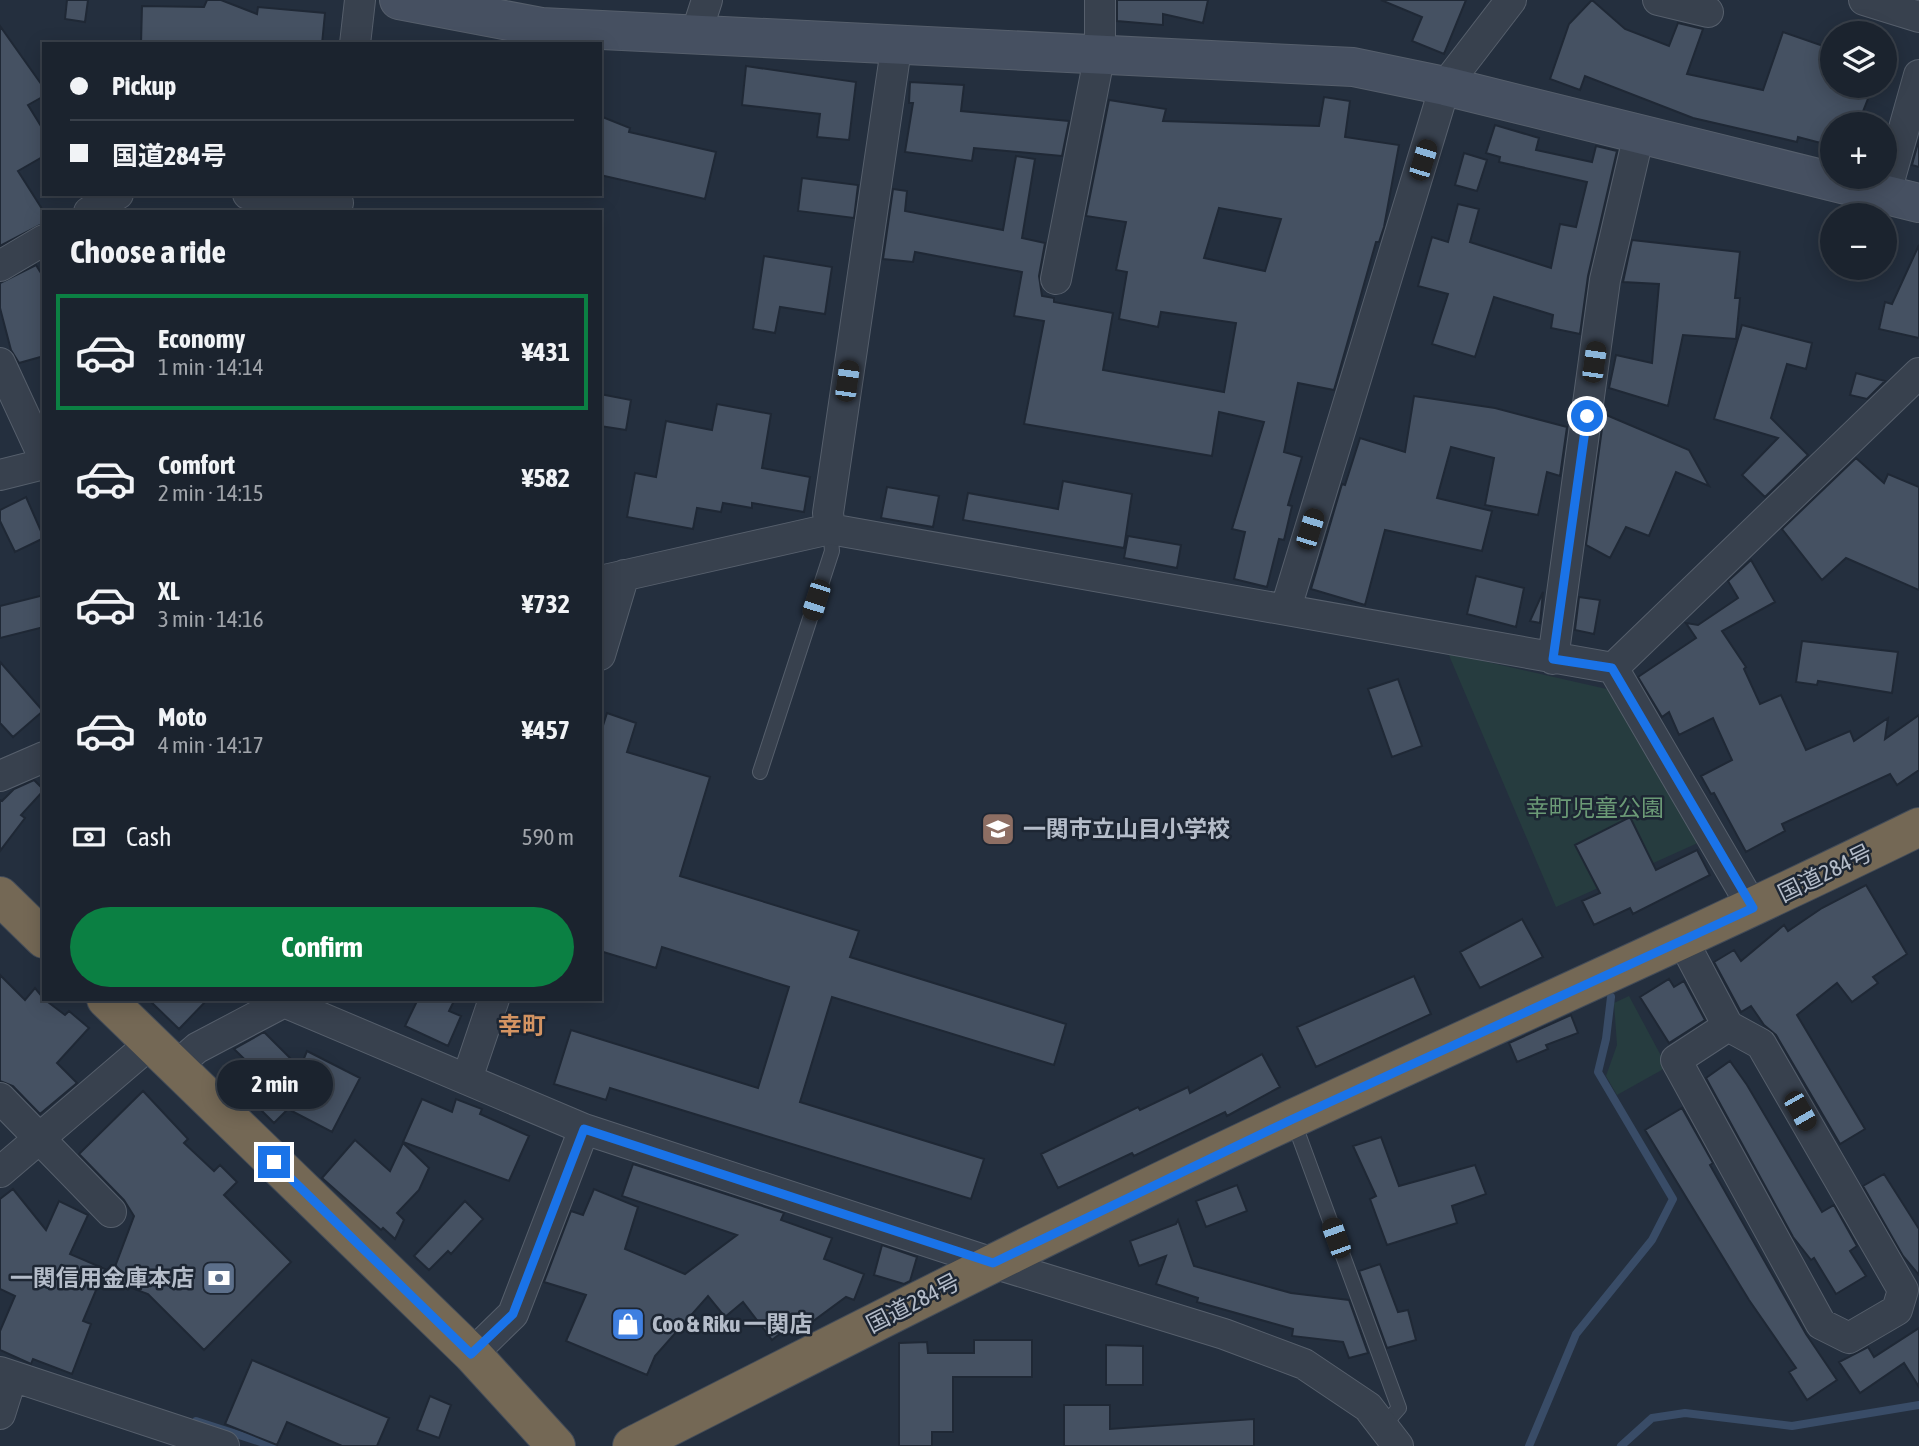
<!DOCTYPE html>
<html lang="en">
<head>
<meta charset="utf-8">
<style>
  body { margin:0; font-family:"Asap Condensed","Noto Sans JP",sans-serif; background:#242b36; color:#f1f3f6; height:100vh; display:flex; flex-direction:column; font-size:26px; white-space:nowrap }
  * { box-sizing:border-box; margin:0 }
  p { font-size:23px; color:#a0a4aa }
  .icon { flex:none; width:38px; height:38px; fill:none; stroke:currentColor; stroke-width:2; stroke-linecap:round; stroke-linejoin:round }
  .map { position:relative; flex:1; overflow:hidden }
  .sheet { position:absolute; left:42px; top:210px; width:560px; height:791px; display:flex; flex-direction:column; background:#1b232e; border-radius:0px; box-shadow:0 4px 18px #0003,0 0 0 2px #39404a }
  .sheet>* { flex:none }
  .hud { position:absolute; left:42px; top:42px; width:560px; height:154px; border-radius:0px; box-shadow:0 4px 18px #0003,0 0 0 2px #39404a; display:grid; align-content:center; height:154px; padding:0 28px; background:#1b232e }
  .tools { position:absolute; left:1820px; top:21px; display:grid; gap:14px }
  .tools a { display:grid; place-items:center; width:77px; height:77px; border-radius:50%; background:#1b232e; box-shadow:0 4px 18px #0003,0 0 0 2px #39404a; font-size:35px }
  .end { position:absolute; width:32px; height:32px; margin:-16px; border:9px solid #1a73e8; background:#fff; box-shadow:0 0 0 4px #fff }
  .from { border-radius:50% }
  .bubble { position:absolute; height:49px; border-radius:24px; background:#1b232e; box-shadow:0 4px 18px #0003,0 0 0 2px #39404a; font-size:23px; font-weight:700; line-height:49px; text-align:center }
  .car { position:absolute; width:21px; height:42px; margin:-21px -10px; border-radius:9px; box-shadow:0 0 5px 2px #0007; background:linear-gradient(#222 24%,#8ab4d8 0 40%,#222 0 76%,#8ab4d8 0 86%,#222 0) }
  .hud b { display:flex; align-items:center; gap:24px; height:66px; font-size:26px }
  .hud b+b { border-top:2px solid #39404a }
  .hud i { width:18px; height:18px; background:#f1f3f6 }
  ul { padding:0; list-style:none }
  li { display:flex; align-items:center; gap:21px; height:116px; margin:0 14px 10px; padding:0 14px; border:4px solid transparent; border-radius:0px }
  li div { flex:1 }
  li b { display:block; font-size:26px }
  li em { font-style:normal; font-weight:700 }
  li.active { border-color:#0b8043 }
  li>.icon { width:63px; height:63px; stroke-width:1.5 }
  h2 { padding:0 28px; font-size:32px; line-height:84px }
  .pay { display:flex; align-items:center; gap:18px; height:77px; padding:0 28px; font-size:26px }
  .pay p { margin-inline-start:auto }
  .primary-button { display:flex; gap:14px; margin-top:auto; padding:14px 28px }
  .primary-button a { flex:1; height:80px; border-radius:42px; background:#0b8043; color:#fff; font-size:28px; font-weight:700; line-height:80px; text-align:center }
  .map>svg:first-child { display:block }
  .green { fill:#263c3f }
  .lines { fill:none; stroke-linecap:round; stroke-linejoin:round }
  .stream { stroke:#394c67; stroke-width:8 }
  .building { fill:#455162; stroke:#1f2835; stroke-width:2; fill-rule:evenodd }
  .lane-casing { stroke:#565f6c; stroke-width:16 }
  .street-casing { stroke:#565f6c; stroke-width:32 }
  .secondary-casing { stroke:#565f6c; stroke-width:40 }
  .highway-casing { stroke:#434c59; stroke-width:40 }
  .lane { stroke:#38414e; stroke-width:14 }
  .street { stroke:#38414e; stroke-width:30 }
  .secondary { stroke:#465061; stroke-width:38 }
  .highway { stroke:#746855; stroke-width:38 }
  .route { stroke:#1a73e8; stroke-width:9 }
  .labels { text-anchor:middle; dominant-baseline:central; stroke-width:5; stroke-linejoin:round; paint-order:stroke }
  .park-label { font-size:23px; fill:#6b9a76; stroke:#1d2633 }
  .poi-label { font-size:23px; font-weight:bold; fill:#b4bcc9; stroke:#1d2633; text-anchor:start }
  .street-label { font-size:23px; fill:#b4bcc9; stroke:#1d2633 }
  .neighbourhood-label { font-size:24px; font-weight:bold; fill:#d59563; stroke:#1d2633 }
</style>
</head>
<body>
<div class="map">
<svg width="1919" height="1446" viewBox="0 0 1919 1446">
  <rect width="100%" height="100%" fill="#242f3e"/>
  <path class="green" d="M 1448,653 L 1611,690 L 1702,841 L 1556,907 Z
    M 1629,996 L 1667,1067 L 1617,1095 L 1606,1076 L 1617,1045 L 1614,1003 Z"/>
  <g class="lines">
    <path class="stream" d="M 196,1421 L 273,1446
      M 1529,1446 L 1576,1334 L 1652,1240 L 1673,1199 L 1598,1072 L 1606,1039 L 1611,997
      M 1621,1446 L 1652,1418 L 1685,1413 L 1792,1426 L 1919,1405"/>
  </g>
  <path class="building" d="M 67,0 L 88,0 L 85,22 L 65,19 Z
    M 207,0 L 221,0 L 257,14 L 258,7 L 325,13 L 322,44 L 141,44 L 142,6 L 204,7 Z
    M 1117,0 L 1208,0 L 1203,23 L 1163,14 L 1163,25 L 1117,21 Z
    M 1381,0 L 1466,0 L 1444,54 L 1412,41 L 1422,17 Z
    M 1592,0 L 1625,29 L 1669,46 L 1678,23 L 1703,29 L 1687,74 L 1763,90 L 1783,32 L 1832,49 L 1832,86 L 1873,86 L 1858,124 L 1832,124 L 1832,146 L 1798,137 L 1797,142 L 1693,118 L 1585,76 L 1580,90 L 1550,79 L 1569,24 Z
    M 0,26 L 44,88 L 44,96 L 28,105 L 44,131 L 44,156 L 18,171 L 44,212 L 44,223 L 0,246 Z
    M 746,66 L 856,82 L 849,140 L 817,137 L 820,114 L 742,105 Z
    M 910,82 L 964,85 L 961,111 L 1069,121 L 1062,156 L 974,148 L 972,161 L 905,152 L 913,103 L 909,103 Z
    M 1324,97 L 1350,101 L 1345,137 L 1399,145 L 1384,227 L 1379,242 L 1376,242 L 1334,390 L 1298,383 L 1284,452 L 1302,457 L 1288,505 L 1292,506 L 1284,540 L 1279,539 L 1267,587 L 1234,579 L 1245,532 L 1232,529 L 1264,422 L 1219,412 L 1212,456 L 1024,424 L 1044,321 L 1014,316 L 1022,272 L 915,252 L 913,262 L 883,259 L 893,189 L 907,191 L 905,211 L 1003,230 L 1016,156 L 1035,159 L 1022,238 L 1045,243 L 1039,276 L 1042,296 L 1054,298 L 1054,302 L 1113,313 L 1103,370 L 1224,392 L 1236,323 L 1161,312 L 1158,327 L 1119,319 L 1127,272 L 1116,270 L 1126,222 L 1086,216 L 1109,100 L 1166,109 L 1163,121 L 1319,126 ZM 1219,208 L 1281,219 L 1265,271 L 1204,258 Z
    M 600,116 L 630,128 L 629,132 L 716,152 L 705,199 L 600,175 Z
    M 1495,125 L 1539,138 L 1536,150 L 1592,162 L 1596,146 L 1617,151 L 1588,276 L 1580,334 L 1551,328 L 1553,315 L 1494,297 L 1475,357 L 1432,344 L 1448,294 L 1418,286 L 1432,237 L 1448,242 L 1458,204 L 1479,209 L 1470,242 L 1551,268 L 1560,224 L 1576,227 L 1587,182 L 1499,162 L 1500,157 L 1486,153 Z
    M 1919,139 L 1919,167 L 1912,165 Z
    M 1464,153 L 1487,160 L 1477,191 L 1455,185 Z
    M 802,178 L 858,185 L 854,218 L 798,211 Z
    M 1632,240 L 1740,252 L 1735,298 L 1740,298 L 1736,339 L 1683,335 L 1668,406 L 1609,388 L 1616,355 L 1652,363 L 1659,284 L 1623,282 Z
    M 1919,245 L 1919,338 L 1879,329 L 1885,302 L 1892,304 Z
    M 764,256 L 832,267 L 825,314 L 780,307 L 775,333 L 753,329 Z
    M 36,265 L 44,278 L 44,356 L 19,363 L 11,350 L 0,308 L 0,283 Z
    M 1742,325 L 1812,343 L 1806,369 L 1787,364 L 1771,418 L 1808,455 L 1765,497 L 1742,475 L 1778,438 L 1714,419 Z
    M 1856,373 L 1885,381 L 1867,399 L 1850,395 Z
    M 600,394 L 631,400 L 626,430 L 600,426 Z
    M 1414,396 L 1495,408 L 1567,427 L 1560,476 L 1547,472 L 1538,515 L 1485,505 L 1494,458 L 1451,447 L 1437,498 L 1492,511 L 1482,551 L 1385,530 L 1365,605 L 1311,589 L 1342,484 L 1345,485 L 1360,438 L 1405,452 Z
    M 717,404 L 771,414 L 762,468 L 810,477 L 804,512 L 752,503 L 752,508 L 723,503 L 721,512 L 697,508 L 693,529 L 627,517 L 635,473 L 656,477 L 666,421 L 712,430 Z
    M 1604,414 L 1689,450 L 1709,486 L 1676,472 L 1649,536 L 1626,527 L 1610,558 L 1586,545 Z
    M 1856,458 L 1884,483 L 1888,474 L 1919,487 L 1919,590 L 1846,558 L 1822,580 L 1782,529 Z
    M 1063,481 L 1132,494 L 1124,548 L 963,520 L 968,493 L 1058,509 Z
    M 887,487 L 939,496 L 933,527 L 881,518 Z
    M 26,497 L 44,538 L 15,552 L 0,521 L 0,510 Z
    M 1128,536 L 1181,545 L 1177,568 L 1124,558 Z
    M 1751,560 L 1775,602 L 1722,631 L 1746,667 L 1744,669 L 1760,704 L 1781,695 L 1806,750 L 1850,731 L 1854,741 L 1888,718 L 1885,739 L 1919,715 L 1919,770 L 1897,785 L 1890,774 L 1782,824 L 1785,831 L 1746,852 L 1714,793 L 1711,794 L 1701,776 L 1732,760 L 1713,718 L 1679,735 L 1669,712 L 1662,717 L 1638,677 L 1696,638 L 1686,623 L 1698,625 L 1738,598 L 1728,581 Z
    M 1476,576 L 1524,588 L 1516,627 L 1467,614 Z
    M 1543,592 L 1540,623 L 1530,621 Z
    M 44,595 L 44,627 L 0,638 L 0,606 Z
    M 1579,597 L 1600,600 L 1594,634 L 1575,630 Z
    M 1802,641 L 1898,652 L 1892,693 L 1818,681 L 1817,685 L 1796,682 Z
    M 0,662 L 43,711 L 13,737 L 0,723 Z
    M 1398,679 L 1422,746 L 1392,757 L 1368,689 Z
    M 607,713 L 636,723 L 627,752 L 710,777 L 680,876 L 859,931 L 850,957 L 1066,1024 L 1054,1065 L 832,997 L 800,1102 L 984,1159 L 971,1199 L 610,1088 L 606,1100 L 554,1084 L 571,1030 L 758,1088 L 789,987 L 662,947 L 656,968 L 600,951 L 600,735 Z
    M 34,780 L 44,790 L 21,815 L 25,818 L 0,851 L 0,800 L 2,801 L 14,789 Z
    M 1630,817 L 1656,870 L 1697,850 L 1710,875 L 1633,914 L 1630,908 L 1594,925 L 1582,901 L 1600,893 L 1575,845 Z
    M 1866,885 L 1907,954 L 1873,977 L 1878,983 L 1852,1002 L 1837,983 L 1797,1015 L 1865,1129 L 1840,1144 L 1776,1035 L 1764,1025 L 1751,1006 L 1741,1012 L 1714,962 L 1734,950 L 1741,961 L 1784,925 L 1788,931 L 1822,908 Z
    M 1522,919 L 1543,957 L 1480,988 L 1460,952 Z
    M 0,975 L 25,1000 L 35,988 L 44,999 L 65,1015 L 69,1011 L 89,1028 L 57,1063 L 77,1083 L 40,1114 L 13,1086 L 0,1081 Z
    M 1414,976 L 1431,1014 L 1316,1067 L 1297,1027 Z
    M 1669,979 L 1674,987 L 1684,981 L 1705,1020 L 1669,1043 L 1640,997 Z
    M 148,999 L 208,999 L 179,1029 Z
    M 418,999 L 455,999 L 449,1011 L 461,1016 L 448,1046 L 405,1026 Z
    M 1571,1015 L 1578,1033 L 1546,1045 L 1548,1049 L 1517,1062 L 1509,1043 Z
    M 264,1032 L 300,1068 L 307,1051 L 360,1078 L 332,1132 L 288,1109 L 274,1123 L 256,1105 L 274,1088 L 234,1049 Z
    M 1262,1054 L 1280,1087 L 1227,1116 L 1225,1112 L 1134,1156 L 1132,1153 L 1058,1188 L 1041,1154 L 1138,1107 L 1140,1110 L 1188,1087 L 1190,1093 Z
    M 1730,1061 L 1747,1085 L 1822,1212 L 1834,1205 L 1857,1246 L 1850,1251 L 1866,1276 L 1836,1294 L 1814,1258 L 1811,1260 L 1793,1237 L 1706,1078 Z
    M 143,1091 L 188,1139 L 184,1143 L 214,1171 L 220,1165 L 237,1182 L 224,1195 L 291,1262 L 204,1350 L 148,1294 L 110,1280 L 134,1216 L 124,1200 L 79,1154 Z
    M 422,1099 L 452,1112 L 456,1099 L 482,1109 L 480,1114 L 529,1136 L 509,1181 L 403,1142 Z
    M 1682,1108 L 1713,1163 L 1710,1165 L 1806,1334 L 1837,1380 L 1807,1400 L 1789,1372 L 1796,1368 L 1749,1300 L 1645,1130 Z
    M 1381,1137 L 1399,1186 L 1475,1165 L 1486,1194 L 1452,1206 L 1457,1223 L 1387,1245 L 1370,1199 L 1376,1196 L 1353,1146 Z
    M 355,1140 L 390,1171 L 403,1143 L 429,1168 L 419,1190 L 397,1213 L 404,1220 L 395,1239 L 383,1228 L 381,1230 L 322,1178 Z
    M 633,1164 L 784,1213 L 781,1220 L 832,1238 L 824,1259 L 864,1274 L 854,1300 L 846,1297 L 801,1330 L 795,1322 L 772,1340 L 743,1302 L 725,1317 L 708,1296 L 655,1356 L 647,1375 L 566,1341 L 586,1295 L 544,1282 L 571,1211 L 583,1215 L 594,1189 L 638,1207 L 625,1249 L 685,1274 L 737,1235 L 622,1196 Z
    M 1884,1174 L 1919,1229 L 1919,1275 L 1903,1256 L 1863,1186 Z
    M 1237,1185 L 1247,1211 L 1206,1227 L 1196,1201 Z
    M 13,1189 L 46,1230 L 59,1201 L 88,1215 L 70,1254 L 105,1269 L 83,1321 L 91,1324 L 72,1374 L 33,1359 L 31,1364 L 0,1350 L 0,1331 L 15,1296 L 0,1289 L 0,1199 Z
    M 465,1201 L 483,1219 L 451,1254 L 448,1251 L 429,1270 L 414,1256 Z
    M 1178,1220 L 1194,1266 L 1291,1293 L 1349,1300 L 1368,1353 L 1349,1358 L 1343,1342 L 1292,1336 L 1293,1329 L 1197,1302 L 1198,1298 L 1156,1284 L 1166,1256 L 1139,1266 L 1130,1241 L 1176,1224 Z
    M 882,1245 L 917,1257 L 910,1281 L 904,1284 L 874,1275 Z
    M 1380,1264 L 1398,1312 L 1408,1310 L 1416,1340 L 1387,1348 L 1359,1271 Z
    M 1919,1328 L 1919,1387 L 1904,1363 L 1860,1393 L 1839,1362 L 1868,1347 L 1874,1357 Z
    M 974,1340 L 1032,1340 L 1032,1377 L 953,1377 L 953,1432 L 932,1432 L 932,1446 L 899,1446 L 899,1343 L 927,1342 L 928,1353 L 974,1353 Z
    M 1106,1345 L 1143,1346 L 1143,1385 L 1106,1385 Z
    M 252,1360 L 389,1418 L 377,1446 L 342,1446 L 287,1422 L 277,1445 L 225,1424 Z
    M 430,1396 L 451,1405 L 439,1438 L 417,1430 Z
    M 1064,1405 L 1110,1405 L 1110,1429 L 1254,1419 L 1254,1446 L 1064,1446 Z"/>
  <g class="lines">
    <g class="lane-casing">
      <path id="lane" d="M 760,772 L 832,551 L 830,529
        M 1293,1120 L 1399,1408 L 1383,1426"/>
    </g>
    <g class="street-casing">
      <path id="street" d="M 1658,0 L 1708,12
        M 1864,0 L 1919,17
        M 696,34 L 707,0
        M 355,44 L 360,0
        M 1886,192 L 1919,75
        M 248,194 L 338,203
        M 89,212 L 118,194
        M 0,266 L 44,240
        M 1056,279 L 1100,53 L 1100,0
        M 0,363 L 44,458
        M 0,475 L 44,464
        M 830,529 L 828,513 L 897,42
        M 600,581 L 830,529 L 1613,668 L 1753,908
        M 1286,608 L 1445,86 L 1511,0
        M 600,655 L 624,575
        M 1553,659 L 1605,280 L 1639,134
        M 1613,668 L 1919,373
        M 0,776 L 44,757
        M 1683,941 L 1728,1026 L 1761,1044 L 1903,1290 L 1897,1310 L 1849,1338 L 1821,1324 L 1676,1060 L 1728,1026
        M 284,1002 L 584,1129 L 993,1263 L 1224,1334 L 1304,1364 L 1368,1407 L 1398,1446
        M 175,1067 L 197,1048 L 284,1002
        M 467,1079 L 494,999
        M 0,1098 L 111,1212
        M 0,1172 L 151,1043
        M 472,1354 L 513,1314 L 584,1129
        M 0,1372 L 224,1446
        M 0,1414 L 12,1376"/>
    </g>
    <g class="secondary-casing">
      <path id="secondary" d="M 399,0 L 541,27 L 1353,67 L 1445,86 L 1919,203"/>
    </g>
    <g class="highway-casing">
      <path id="highway" d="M 0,896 L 44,939
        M 106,999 L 472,1354 L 556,1446
        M 632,1446 C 852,1334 1071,1222 1294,1118 C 1503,1021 1713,928 1919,827"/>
    </g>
    <use href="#lane" class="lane"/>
    <use href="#street" class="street"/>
    <use href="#secondary" class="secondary"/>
    <use href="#highway" class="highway"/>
  </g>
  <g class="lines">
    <path class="route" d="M 274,1162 L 471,1354 L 513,1314 L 584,1129 L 993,1263 L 1293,1119 L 1753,908 L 1612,668 L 1553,659 L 1587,416"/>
  </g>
  <defs>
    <g id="school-square" transform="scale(1.75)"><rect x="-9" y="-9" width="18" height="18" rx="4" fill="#8d6e63" stroke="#1d2633"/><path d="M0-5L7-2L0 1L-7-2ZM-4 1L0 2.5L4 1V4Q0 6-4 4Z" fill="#fff"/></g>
    <g id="bank-square" transform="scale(1.75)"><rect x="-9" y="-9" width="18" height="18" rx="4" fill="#5c6f8a" stroke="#1d2633"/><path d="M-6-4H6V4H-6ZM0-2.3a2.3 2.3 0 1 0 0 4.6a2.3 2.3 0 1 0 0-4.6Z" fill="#fff"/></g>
    <g id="shop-square" transform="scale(1.75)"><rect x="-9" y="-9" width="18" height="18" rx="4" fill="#3f7fe0" stroke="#1d2633"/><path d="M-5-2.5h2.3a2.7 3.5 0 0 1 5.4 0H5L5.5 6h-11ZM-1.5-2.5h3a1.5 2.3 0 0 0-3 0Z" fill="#fff"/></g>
  </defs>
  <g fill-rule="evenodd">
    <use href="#school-square" x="998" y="829"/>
    <use href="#bank-square" x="219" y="1278"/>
    <use href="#shop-square" x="628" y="1324"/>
  </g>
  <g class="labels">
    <g class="park-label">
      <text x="1595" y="808">幸町児童公園</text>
    </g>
    <g class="poi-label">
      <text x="1023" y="829">一関市立山目小学校</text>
      <text x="194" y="1278" text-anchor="end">一関信用金庫本店</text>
      <text x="652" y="1324">Coo &amp; Riku 一関店</text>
    </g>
    <g class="street-label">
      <text transform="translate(1825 873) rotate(-26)">国道284号</text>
      <text transform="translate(913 1303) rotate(-27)">国道284号</text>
    </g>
    <g class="neighbourhood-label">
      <text x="522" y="1025">幸町</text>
    </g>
  </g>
</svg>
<div class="tools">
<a><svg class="icon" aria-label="layers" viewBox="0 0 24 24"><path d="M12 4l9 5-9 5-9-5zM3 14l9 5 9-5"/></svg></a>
<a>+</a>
<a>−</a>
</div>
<i class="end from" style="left:1587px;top:416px"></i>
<i class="end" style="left:274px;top:1162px"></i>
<div class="bubble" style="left:217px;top:1060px;width:116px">2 min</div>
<i class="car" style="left:1423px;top:160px;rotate:17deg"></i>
<i class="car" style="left:1594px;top:362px;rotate:8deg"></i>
<i class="car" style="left:847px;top:381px;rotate:8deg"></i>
<i class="car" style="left:1310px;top:529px;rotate:17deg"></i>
<i class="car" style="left:816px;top:600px;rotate:198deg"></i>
<i class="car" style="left:1800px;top:1111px;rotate:150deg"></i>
<i class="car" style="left:1336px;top:1238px;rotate:340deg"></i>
<div class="hud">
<b><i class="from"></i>Pickup</b>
<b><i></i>国道284号</b>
</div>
<section class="sheet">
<h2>Choose a ride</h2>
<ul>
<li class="active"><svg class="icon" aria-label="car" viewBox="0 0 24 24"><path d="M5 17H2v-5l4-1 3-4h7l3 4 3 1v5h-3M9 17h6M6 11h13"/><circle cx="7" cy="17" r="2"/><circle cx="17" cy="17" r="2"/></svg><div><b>Economy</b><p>1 min · 14:14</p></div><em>¥431</em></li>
<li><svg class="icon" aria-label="car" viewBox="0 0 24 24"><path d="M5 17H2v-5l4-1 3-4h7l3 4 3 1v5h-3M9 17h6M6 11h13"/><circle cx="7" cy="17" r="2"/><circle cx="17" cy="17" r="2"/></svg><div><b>Comfort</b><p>2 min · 14:15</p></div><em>¥582</em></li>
<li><svg class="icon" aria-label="car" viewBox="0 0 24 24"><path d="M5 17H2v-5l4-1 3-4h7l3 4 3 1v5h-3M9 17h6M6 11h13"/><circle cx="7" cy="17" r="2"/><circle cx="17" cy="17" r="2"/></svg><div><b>XL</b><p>3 min · 14:16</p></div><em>¥732</em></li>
<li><svg class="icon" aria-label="car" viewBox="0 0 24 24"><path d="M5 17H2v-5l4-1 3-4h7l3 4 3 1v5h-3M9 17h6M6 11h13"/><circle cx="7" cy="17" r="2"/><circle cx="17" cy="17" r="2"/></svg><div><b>Moto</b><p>4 min · 14:17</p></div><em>¥457</em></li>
</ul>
<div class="pay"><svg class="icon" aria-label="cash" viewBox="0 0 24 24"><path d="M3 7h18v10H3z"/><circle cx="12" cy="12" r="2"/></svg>Cash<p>590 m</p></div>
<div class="primary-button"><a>Confirm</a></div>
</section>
</div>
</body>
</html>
